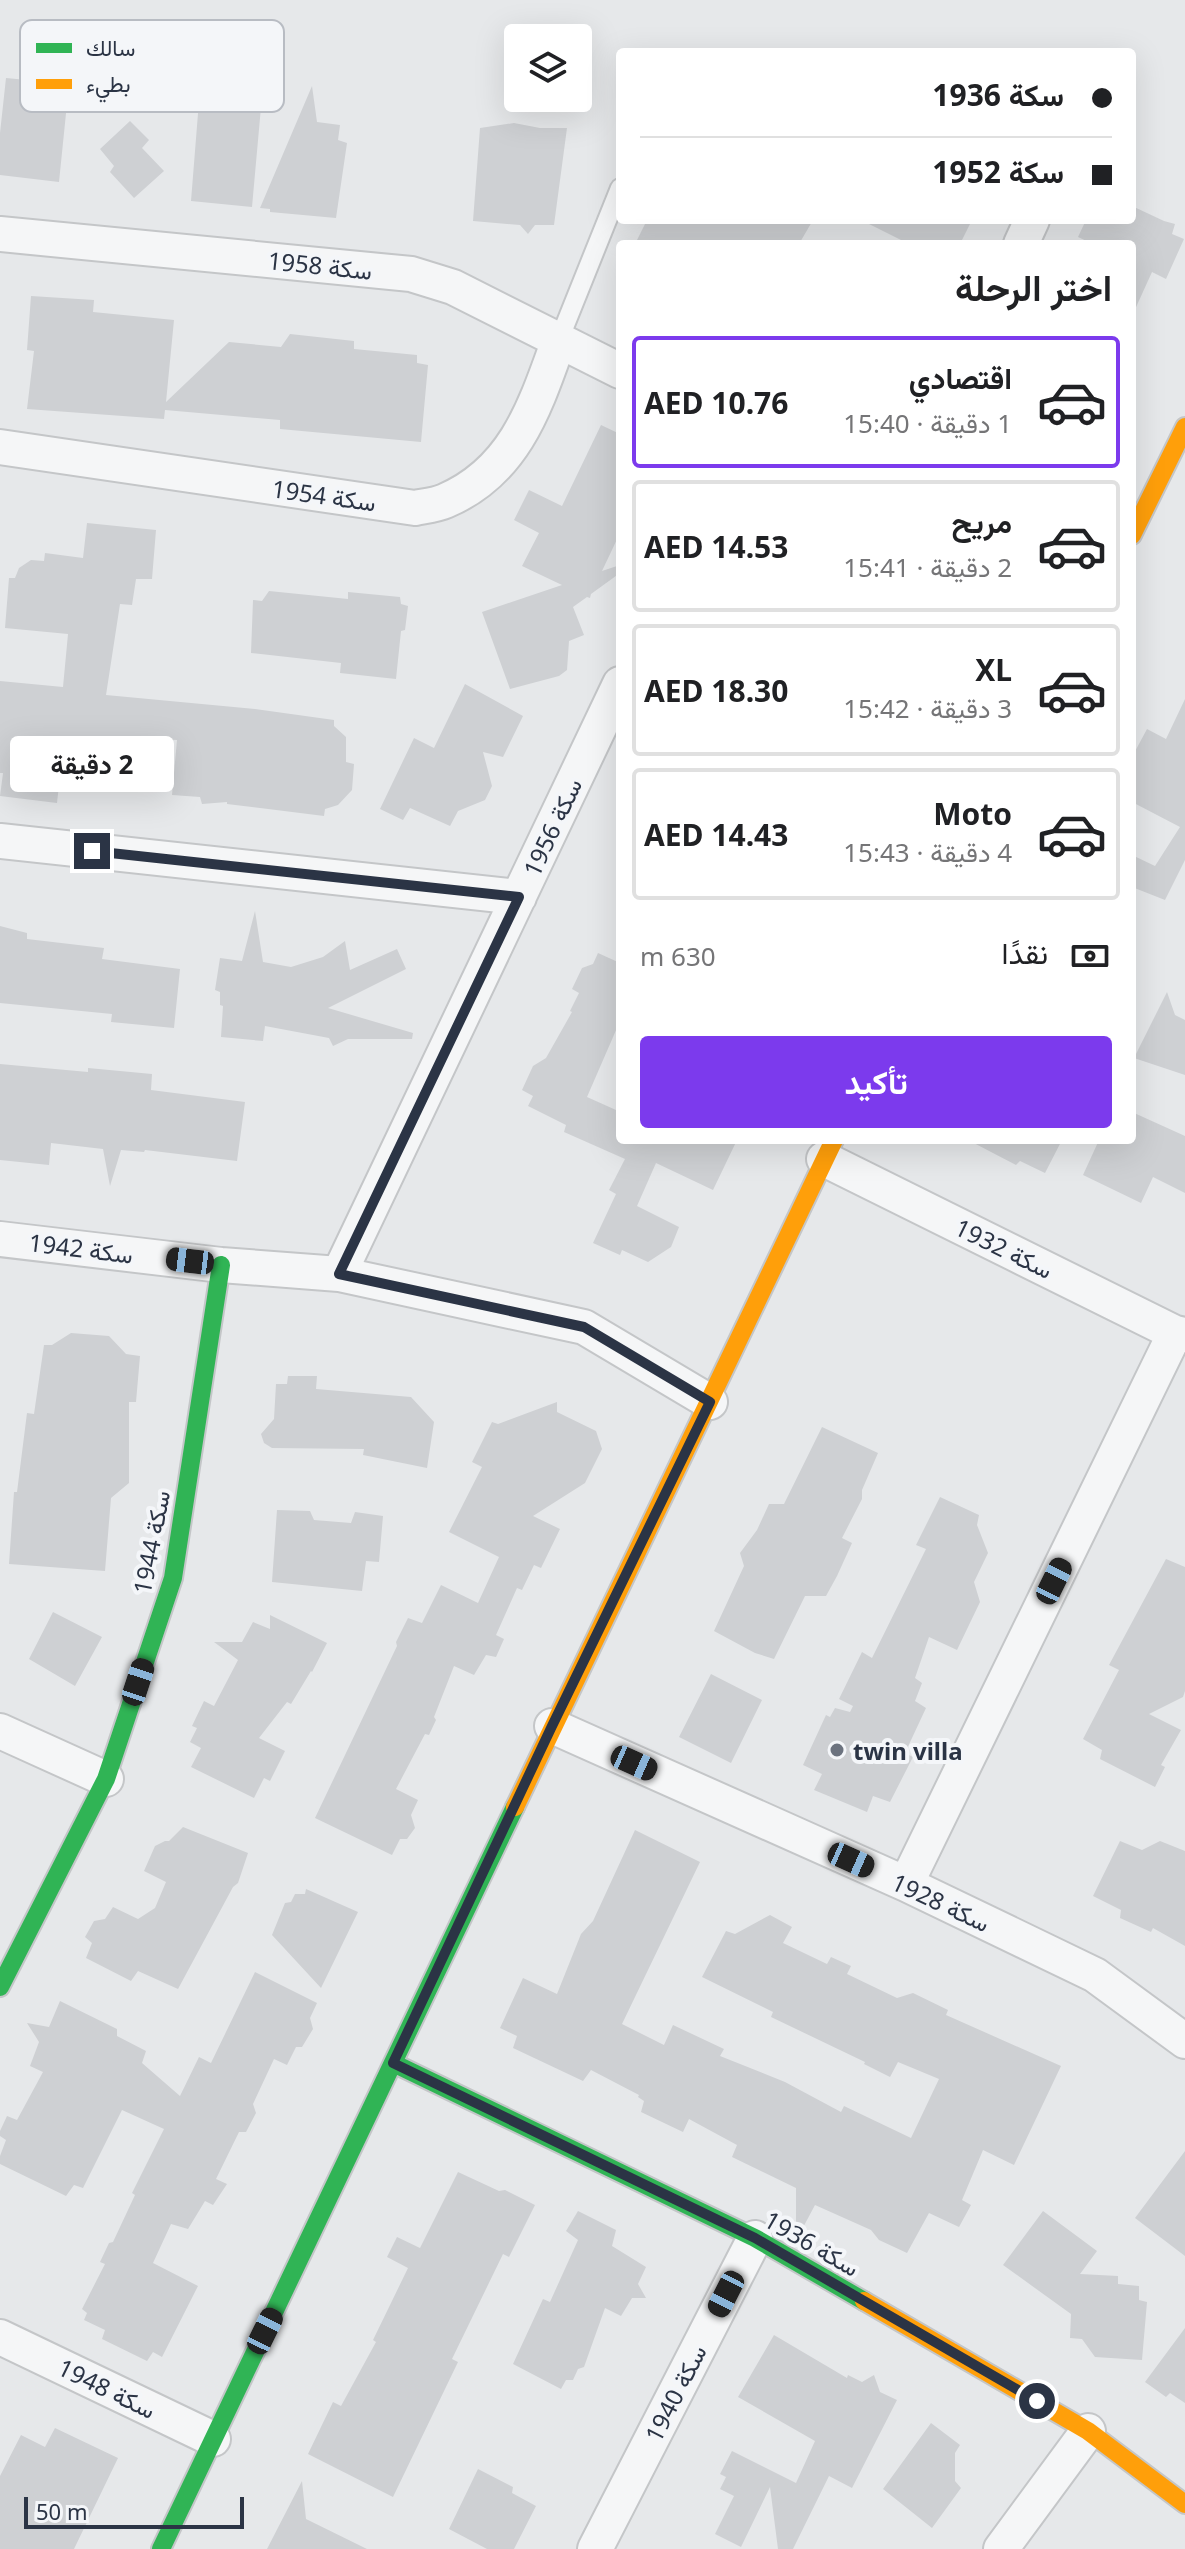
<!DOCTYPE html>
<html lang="ar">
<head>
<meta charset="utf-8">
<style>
  body { margin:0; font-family:"Noto Sans",Vazirmatn,sans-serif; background:#f6f6f6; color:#202124; direction:rtl; height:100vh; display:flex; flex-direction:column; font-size:30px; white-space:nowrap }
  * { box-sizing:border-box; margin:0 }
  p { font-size:26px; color:#757577 }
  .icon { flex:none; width:44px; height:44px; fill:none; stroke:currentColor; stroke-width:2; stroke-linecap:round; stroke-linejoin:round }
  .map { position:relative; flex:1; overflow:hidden; direction:ltr }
  .side { position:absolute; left:616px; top:240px; width:520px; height:904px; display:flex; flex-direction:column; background:#fff; border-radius:8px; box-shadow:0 8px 32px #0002; direction:rtl }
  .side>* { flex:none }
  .banner { position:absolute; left:616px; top:48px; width:520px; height:176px; border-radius:8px; box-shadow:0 8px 32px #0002; direction:rtl; display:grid; align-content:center; height:176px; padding:0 24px; background:#fff }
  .tools { position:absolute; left:504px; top:24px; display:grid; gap:16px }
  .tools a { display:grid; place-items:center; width:88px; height:88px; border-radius:8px; background:#fff; box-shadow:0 8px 32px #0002; font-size:40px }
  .scale { position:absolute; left:24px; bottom:20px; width:220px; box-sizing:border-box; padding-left:8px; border:4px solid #2b3445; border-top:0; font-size:22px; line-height:28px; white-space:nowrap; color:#2b3445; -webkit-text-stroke:6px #f4f6f9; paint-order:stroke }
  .end { position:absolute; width:36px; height:36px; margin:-18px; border:10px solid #2b3445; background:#fff; box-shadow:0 0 0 4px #fff }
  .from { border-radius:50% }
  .bubble { position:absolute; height:56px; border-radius:8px; background:#fff; box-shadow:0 8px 32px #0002; font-size:26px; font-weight:700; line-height:56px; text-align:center; direction:rtl }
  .car { position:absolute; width:24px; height:48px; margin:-24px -12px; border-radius:10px; box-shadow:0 0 6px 2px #0007; background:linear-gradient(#222 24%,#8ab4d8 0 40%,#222 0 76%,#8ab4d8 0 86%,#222 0) }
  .banner b { display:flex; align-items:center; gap:28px; height:76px; font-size:30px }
  .banner b+b { border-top:2px solid #e0e0e0 }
  .banner i { width:20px; height:20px; background:#202124 }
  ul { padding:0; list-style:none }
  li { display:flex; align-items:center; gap:24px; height:132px; margin:0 16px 12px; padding:0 8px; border:4px solid #e0e0e0; border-radius:8px }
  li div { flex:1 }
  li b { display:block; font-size:30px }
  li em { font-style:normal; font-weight:700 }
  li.current { border-color:#7c3aed }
  li>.icon { width:72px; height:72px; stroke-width:1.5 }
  h2 { padding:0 24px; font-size:36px; line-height:96px }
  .pay { display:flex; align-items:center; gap:20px; height:88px; padding:0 24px; font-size:30px }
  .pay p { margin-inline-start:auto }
  .action { display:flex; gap:16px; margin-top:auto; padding:16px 24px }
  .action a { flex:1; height:92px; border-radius:8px; background:#7c3aed; color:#fff; font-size:32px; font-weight:700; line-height:92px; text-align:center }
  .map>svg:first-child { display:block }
  .building { fill:#ced0d3 }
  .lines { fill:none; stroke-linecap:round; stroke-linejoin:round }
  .lane-casing { stroke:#c4c6c8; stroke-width:22 }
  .street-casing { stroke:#c4c6c8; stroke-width:38 }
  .fast-casing { stroke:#c4c6c8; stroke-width:22 }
  .slow-casing { stroke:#c4c6c8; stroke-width:22 }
  .lane { stroke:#f5f6f7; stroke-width:18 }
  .street { stroke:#f5f6f7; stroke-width:34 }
  .fast { stroke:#30b455; stroke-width:18 }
  .slow { stroke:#ff9f0a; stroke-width:18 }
  .route { stroke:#2b3445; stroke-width:10 }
  .poi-dot { fill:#6c737f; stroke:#f4f6f9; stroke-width:3 }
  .labels { text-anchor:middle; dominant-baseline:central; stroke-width:8; stroke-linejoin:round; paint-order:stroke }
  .street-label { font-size:24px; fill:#2b3445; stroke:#f4f6f9 }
  .poi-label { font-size:24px; font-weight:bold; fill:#2b3445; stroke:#f4f6f9; text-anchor:start }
  .key { fill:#f4f6f9; stroke:#b8bcc3; stroke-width:2 }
  .key-label { font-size:22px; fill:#2b3445 }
</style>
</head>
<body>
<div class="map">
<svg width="1185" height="2549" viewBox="0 0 1185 2549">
  <rect width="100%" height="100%" fill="#e6e8ea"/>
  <path class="building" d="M 6,78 L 69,84 L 59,182 L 0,175 L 0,133 Z
    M 312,86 L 317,122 L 340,125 L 338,140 L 347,143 L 336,218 L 270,212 L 270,209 L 260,208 Z
    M 199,101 L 261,107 L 252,207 L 191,201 Z
    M 130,121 L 149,140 L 142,148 L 164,171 L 134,198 L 110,172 L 114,166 L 100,149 Z
    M 514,123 L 540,128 L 567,128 L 554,225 L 535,225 L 528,234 L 520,225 L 473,221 L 480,128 Z
    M 1132,206 L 1164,221 L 1175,224 L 1172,234 L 1184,239 L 1166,279 L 1152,272 L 1132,316 L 1132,244 L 1093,244 L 1078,237 L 1086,220 L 1132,220 Z
    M 647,220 L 813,220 L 799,244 L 635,244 Z
    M 861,220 L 972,220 L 960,244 L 909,244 Z
    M 31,296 L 94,300 L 93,312 L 174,320 L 166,402 L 229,342 L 281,347 L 290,334 L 354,341 L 354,349 L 417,355 L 417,363 L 428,365 L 421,442 L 280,429 L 280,420 L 165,410 L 164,419 L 27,409 L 34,351 L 27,350 Z
    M 601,425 L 620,434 L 620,533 L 602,571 L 620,565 L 620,573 L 591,594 L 590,598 L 587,597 L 573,607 L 584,635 L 569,641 L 567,670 L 559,676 L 510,689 L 482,612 L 562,585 L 522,566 L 539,533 L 514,520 L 529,490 L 562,506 Z
    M 87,523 L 156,530 L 152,579 L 136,579 L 132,605 L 120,604 L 106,695 L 255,709 L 334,720 L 334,726 L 346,737 L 346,762 L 354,764 L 352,790 L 338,805 L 325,809 L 324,816 L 227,804 L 227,802 L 202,804 L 200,797 L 172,795 L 177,740 L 130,738 L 124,782 L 60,776 L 57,803 L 0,796 L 3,773 L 0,773 L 0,681 L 63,687 L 68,634 L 5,628 L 9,578 L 15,578 L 19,568 L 31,560 L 44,561 L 45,553 L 83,558 Z
    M 269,591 L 348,599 L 348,592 L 400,597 L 401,604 L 408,606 L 405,630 L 401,631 L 396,679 L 340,673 L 341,663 L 251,653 L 253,600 L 262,601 Z
    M 465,684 L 523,716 L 503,757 L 483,752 L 492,786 L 485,800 L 458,811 L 450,826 L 410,808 L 403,820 L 380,809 L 414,738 L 434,748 Z
    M 1185,699 L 1185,860 L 1165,900 L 1132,887 L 1132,855 L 1155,866 L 1180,827 L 1132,802 L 1132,757 L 1147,729 L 1166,739 Z
    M 255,911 L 263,962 L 291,967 L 323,957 L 345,941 L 350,970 L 397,949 L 406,969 L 328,1008 L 413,1033 L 412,1039 L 348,1039 L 333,1046 L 329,1038 L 265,1026 L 263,1041 L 221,1037 L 223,1006 L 220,1005 L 220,992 L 215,990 L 220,958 L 242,961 Z
    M 0,926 L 27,933 L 27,939 L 104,948 L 102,959 L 180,969 L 174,1028 L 111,1022 L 112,1014 L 0,1003 Z
    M 598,953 L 620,963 L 620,1021 L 587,1097 L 616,1110 L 620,1122 L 620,1140 L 737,1140 L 713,1190 L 656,1163 L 637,1206 L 679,1227 L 671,1247 L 648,1262 L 622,1250 L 620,1255 L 593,1243 L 616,1194 L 609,1190 L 625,1159 L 564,1132 L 566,1125 L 528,1106 L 533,1096 L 522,1090 L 533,1066 L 546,1058 L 572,1012 L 570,1011 L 579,993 L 572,989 L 582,968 L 593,964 Z
    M 1167,992 L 1175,1015 L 1185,1020 L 1185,1075 L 1134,1058 Z
    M 0,1064 L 88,1072 L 88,1068 L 152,1074 L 151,1090 L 245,1102 L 237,1161 L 145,1150 L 144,1152 L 121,1150 L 110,1186 L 103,1149 L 51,1143 L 49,1165 L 0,1160 Z
    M 1132,1112 L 1185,1136 L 1185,1193 L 1153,1177 L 1141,1203 L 1083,1175 L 1099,1140 L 1132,1140 Z
    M 968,1140 L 1062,1140 L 1045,1173 L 1020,1161 L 1016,1165 Z
    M 71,1333 L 109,1336 L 126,1354 L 140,1356 L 136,1402 L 129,1402 L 129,1483 L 111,1498 L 105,1571 L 9,1564 L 14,1492 L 17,1492 L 27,1413 L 34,1414 L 44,1345 L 52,1345 Z
    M 288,1376 L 317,1376 L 316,1389 L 411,1397 L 434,1422 L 427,1468 L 363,1455 L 364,1449 L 272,1448 L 264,1443 L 261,1434 L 274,1419 L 276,1384 L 287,1384 Z
    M 557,1402 L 557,1412 L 596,1431 L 602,1449 L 585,1483 L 533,1516 L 560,1529 L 541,1568 L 534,1565 L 522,1590 L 517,1588 L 496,1635 L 504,1639 L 496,1657 L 486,1655 L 474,1675 L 454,1666 L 434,1717 L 436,1720 L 429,1735 L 425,1734 L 396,1789 L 418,1800 L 411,1815 L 415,1828 L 407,1839 L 400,1839 L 392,1855 L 315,1818 L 397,1646 L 396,1642 L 408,1618 L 422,1623 L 441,1585 L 478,1603 L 499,1557 L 449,1532 L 482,1467 L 472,1462 L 492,1422 L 498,1424 Z
    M 822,1427 L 878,1453 L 862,1490 L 862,1499 L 842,1538 L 852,1543 L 837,1576 L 826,1596 L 805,1596 L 774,1659 L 755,1653 L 714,1631 L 744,1566 L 740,1553 L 757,1530 L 769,1504 L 784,1504 Z
    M 940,1497 L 979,1515 L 977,1525 L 988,1553 L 974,1582 L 980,1602 L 957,1650 L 929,1637 L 915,1678 L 922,1683 L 915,1701 L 926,1708 L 905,1753 L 913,1757 L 890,1802 L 873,1796 L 867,1812 L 814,1790 L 822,1774 L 803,1765 L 826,1715 L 830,1717 L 835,1708 L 850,1712 L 853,1706 L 839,1699 L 862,1652 L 872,1658 L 926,1549 L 916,1545 Z
    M 277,1510 L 310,1511 L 314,1520 L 351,1523 L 355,1512 L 383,1516 L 379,1562 L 366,1561 L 362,1591 L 272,1582 Z
    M 1166,1559 L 1185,1567 L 1185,1691 L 1183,1697 L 1149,1714 L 1181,1730 L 1161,1765 L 1165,1767 L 1155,1787 L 1100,1759 L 1102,1750 L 1083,1739 L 1119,1670 L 1109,1665 Z
    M 53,1612 L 102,1637 L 75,1686 L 29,1659 Z
    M 270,1615 L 327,1643 L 312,1672 L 311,1671 L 291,1704 L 287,1702 L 259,1738 L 285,1751 L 270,1781 L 264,1778 L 254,1798 L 191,1767 L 201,1748 L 190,1742 L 197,1728 L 192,1726 L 204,1701 L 214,1706 L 238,1660 L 214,1642 L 242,1642 L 253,1622 L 270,1629 Z
    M 711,1674 L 762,1700 L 731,1763 L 679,1737 Z
    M 183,1827 L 248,1853 L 238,1883 L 233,1887 L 178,1989 L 138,1971 L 131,1981 L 86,1958 L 92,1943 L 85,1937 L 94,1921 L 105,1919 L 113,1907 L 138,1919 L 155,1908 L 166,1882 L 144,1871 L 155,1846 L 165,1841 L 169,1841 Z
    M 635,1830 L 700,1862 L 622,2024 L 664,2045 L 673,2025 L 724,2049 L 720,2056 L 785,2082 L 841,2112 L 844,2106 L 911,2138 L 939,2079 L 898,2062 L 890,2077 L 864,2064 L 865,2062 L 771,2017 L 773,2012 L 702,1977 L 726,1931 L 735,1934 L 770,1915 L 792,1927 L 783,1943 L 827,1964 L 831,1957 L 851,1966 L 847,1974 L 897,1998 L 913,1993 L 948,2010 L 946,2015 L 1061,2066 L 1014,2165 L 983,2150 L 962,2200 L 971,2205 L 959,2227 L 929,2213 L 907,2253 L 879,2240 L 871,2230 L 815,2205 L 799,2235 L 796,2233 L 796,2188 L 732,2157 L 737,2145 L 689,2119 L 683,2132 L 641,2112 L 644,2101 L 638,2097 L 639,2095 L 591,2070 L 583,2081 L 513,2048 L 517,2036 L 500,2028 L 523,1978 L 557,1994 L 581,1934 L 593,1921 Z
    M 1120,1841 L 1142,1850 L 1160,1841 L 1185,1851 L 1185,1946 L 1153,1928 L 1151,1932 L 1120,1918 L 1121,1910 L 1093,1896 Z
    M 306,1889 L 358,1912 L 321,1988 L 272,1935 L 285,1903 L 291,1902 L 295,1894 L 305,1894 Z
    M 255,1972 L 317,2003 L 310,2018 L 313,2029 L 302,2047 L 296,2047 L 287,2065 L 274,2059 L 253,2104 L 256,2113 L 246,2132 L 239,2132 L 216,2179 L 227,2184 L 213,2205 L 205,2201 L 188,2229 L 171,2224 L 153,2263 L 198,2286 L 162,2357 L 153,2352 L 147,2361 L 102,2339 L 105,2330 L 84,2320 L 87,2313 L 82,2309 L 105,2264 L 100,2262 L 109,2243 L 113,2242 L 135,2195 L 132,2193 L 164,2129 L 122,2110 L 83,2188 L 74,2185 L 66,2196 L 0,2164 L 0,2156 L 6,2140 L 0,2136 L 0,2131 L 7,2116 L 17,2120 L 43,2072 L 30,2066 L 39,2042 L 27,2023 L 49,2027 L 60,2001 L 117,2029 L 117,2036 L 146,2051 L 142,2063 L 180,2096 L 199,2057 L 211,2063 Z
    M 1185,2151 L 1185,2256 L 1135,2218 Z
    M 458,2172 L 499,2191 L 505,2190 L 535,2205 L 509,2257 L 503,2254 L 452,2359 L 458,2362 L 393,2497 L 308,2454 L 333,2402 L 341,2406 L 376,2342 L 373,2340 L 408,2268 L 387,2257 L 397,2237 L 420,2248 Z
    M 578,2211 L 616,2230 L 612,2246 L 646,2267 L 638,2284 L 646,2298 L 632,2298 L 621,2316 L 605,2308 L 584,2367 L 578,2369 L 573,2380 L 566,2380 L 561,2389 L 513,2364 L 543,2299 L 550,2302 L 578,2240 L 566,2231 Z
    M 1043,2211 L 1097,2251 L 1080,2274 L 1118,2276 L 1118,2284 L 1139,2286 L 1139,2300 L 1147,2302 L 1142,2360 L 1095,2357 L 1082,2339 L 1070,2338 L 1071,2314 L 1003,2265 Z
    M 1185,2328 L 1185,2403 L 1170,2393 L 1166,2397 L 1145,2382 Z
    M 774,2335 L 847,2378 L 848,2375 L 862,2382 L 874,2375 L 880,2392 L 897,2400 L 852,2488 L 829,2476 L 793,2549 L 778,2549 L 770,2487 L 741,2547 L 715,2534 L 734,2496 L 720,2489 L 726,2477 L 720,2474 L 732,2451 L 796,2483 L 815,2441 L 738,2397 Z
    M 931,2423 L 960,2445 L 955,2453 L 955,2481 L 961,2488 L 932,2528 L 883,2489 Z
    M 55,2428 L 118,2458 L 74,2549 L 0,2549 L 0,2476 L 21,2435 L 45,2447 Z
    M 478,2469 L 513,2487 L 512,2493 L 536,2506 L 514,2549 L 487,2549 L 449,2529 Z
    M 302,2481 L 306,2519 L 367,2549 L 267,2549 Z"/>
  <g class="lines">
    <g class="lane-casing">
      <path id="lane" d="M 559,340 L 620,188"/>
    </g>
    <g class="street-casing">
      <path id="street" d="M 0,234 L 411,274 L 453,287 L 620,371
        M 1021,244 L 1032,220
        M 0,447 L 415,508 C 425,506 436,505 445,501 C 515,471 535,407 559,340
        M 0,841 L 519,897
        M 824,1159 L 1175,1333 L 1185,1335
        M 0,1239 L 221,1265 L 339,1274 L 584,1327 L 710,1402
        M 339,1274 L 620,684
        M 552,1726 L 906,1884 L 1095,1975 L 1185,2041
        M 0,1731 L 106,1779
        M 906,1884 L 1175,1333
        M 0,2337 L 213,2439
        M 595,2549 L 755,2238
        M 1001,2549 L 1088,2431"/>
    </g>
    <g class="fast-casing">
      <path id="fast" d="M 0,1987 L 106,1779 L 173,1578 L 221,1265
        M 393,2063 L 755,2238 L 864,2301
        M 161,2549 L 515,1807"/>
    </g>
    <g class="slow-casing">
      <path id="slow" d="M 1132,535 L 1185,427
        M 515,1807 L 834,1140
        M 864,2301 L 1088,2431 L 1185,2504"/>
    </g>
    <use href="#lane" class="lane"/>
    <use href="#street" class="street"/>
    <use href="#fast" class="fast"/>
    <use href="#slow" class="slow"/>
  </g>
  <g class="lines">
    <path class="route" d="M 92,851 L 519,897 L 339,1274 L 584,1327 L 710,1402 L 552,1726 L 393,2063 L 755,2238 L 1037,2401"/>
  </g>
  <circle class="poi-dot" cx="837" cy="1750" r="8"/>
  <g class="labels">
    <g class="street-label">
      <text transform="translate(320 265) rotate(6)">سكة 1958</text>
      <text transform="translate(324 495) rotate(8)">سكة 1954</text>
      <text transform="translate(552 827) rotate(-65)">سكة 1956</text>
      <text transform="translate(81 1248) rotate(7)">سكة 1942</text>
      <text transform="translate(1004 1248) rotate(26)">سكة 1932</text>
      <text transform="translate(151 1542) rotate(-79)">سكة 1944</text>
      <text transform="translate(941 1902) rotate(25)">سكة 1928</text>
      <text transform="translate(812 2243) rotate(30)">سكة 1936</text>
      <text transform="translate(107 2388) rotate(26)">سكة 1948</text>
      <text transform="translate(675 2393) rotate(-63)">سكة 1940</text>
    </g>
    <g class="poi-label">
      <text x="853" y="1750">twin villa</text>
    </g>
  </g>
  <rect x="20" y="20" width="264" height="92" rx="12" class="key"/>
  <rect x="36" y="43" width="36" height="10" fill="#30b455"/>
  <rect x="36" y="79" width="36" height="10" fill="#ff9f0a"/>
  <g class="key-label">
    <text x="86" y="56">سالك</text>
    <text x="86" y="92">بطيء</text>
  </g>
</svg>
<div class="tools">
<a><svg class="icon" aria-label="layers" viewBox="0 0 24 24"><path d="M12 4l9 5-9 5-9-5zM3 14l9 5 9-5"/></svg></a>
</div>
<div class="scale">50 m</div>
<i class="end from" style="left:1037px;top:2401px"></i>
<i class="end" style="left:92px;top:851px"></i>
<div class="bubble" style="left:10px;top:736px;width:164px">2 دقيقة</div>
<i class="car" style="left:190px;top:1261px;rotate:277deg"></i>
<i class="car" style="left:1054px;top:1581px;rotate:26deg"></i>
<i class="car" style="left:138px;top:1682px;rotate:18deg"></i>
<i class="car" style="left:634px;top:1763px;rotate:114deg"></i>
<i class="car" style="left:851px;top:1860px;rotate:114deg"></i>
<i class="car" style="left:726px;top:2294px;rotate:207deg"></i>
<i class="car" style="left:265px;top:2331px;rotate:26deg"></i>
<div class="banner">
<b><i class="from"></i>سكة 1936</b>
<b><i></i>سكة 1952</b>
</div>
<section class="side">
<h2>اختر الرحلة</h2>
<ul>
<li class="current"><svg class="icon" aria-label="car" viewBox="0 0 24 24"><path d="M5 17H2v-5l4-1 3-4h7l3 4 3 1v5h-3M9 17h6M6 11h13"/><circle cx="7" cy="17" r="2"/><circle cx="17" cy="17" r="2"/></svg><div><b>اقتصادي</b><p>1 دقيقة · 15:40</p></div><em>AED 10.76</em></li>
<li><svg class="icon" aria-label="car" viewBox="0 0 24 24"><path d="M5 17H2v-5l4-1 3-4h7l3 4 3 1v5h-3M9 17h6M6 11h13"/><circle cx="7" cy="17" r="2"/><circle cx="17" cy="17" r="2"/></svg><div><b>مريح</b><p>2 دقيقة · 15:41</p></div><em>AED 14.53</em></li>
<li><svg class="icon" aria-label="car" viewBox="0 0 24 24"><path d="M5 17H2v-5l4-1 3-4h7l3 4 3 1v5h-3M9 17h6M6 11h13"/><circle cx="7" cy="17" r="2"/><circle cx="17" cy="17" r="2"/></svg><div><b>XL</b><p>3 دقيقة · 15:42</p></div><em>AED 18.30</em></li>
<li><svg class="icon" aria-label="car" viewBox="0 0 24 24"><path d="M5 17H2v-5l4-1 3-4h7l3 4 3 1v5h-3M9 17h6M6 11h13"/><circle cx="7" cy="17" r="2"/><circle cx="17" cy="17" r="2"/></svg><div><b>Moto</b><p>4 دقيقة · 15:43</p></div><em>AED 14.43</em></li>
</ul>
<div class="pay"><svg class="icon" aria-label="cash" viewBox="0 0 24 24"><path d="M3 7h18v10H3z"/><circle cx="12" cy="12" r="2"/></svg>نقدًا<p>630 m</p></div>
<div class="action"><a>تأكيد</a></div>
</section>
</div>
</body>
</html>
